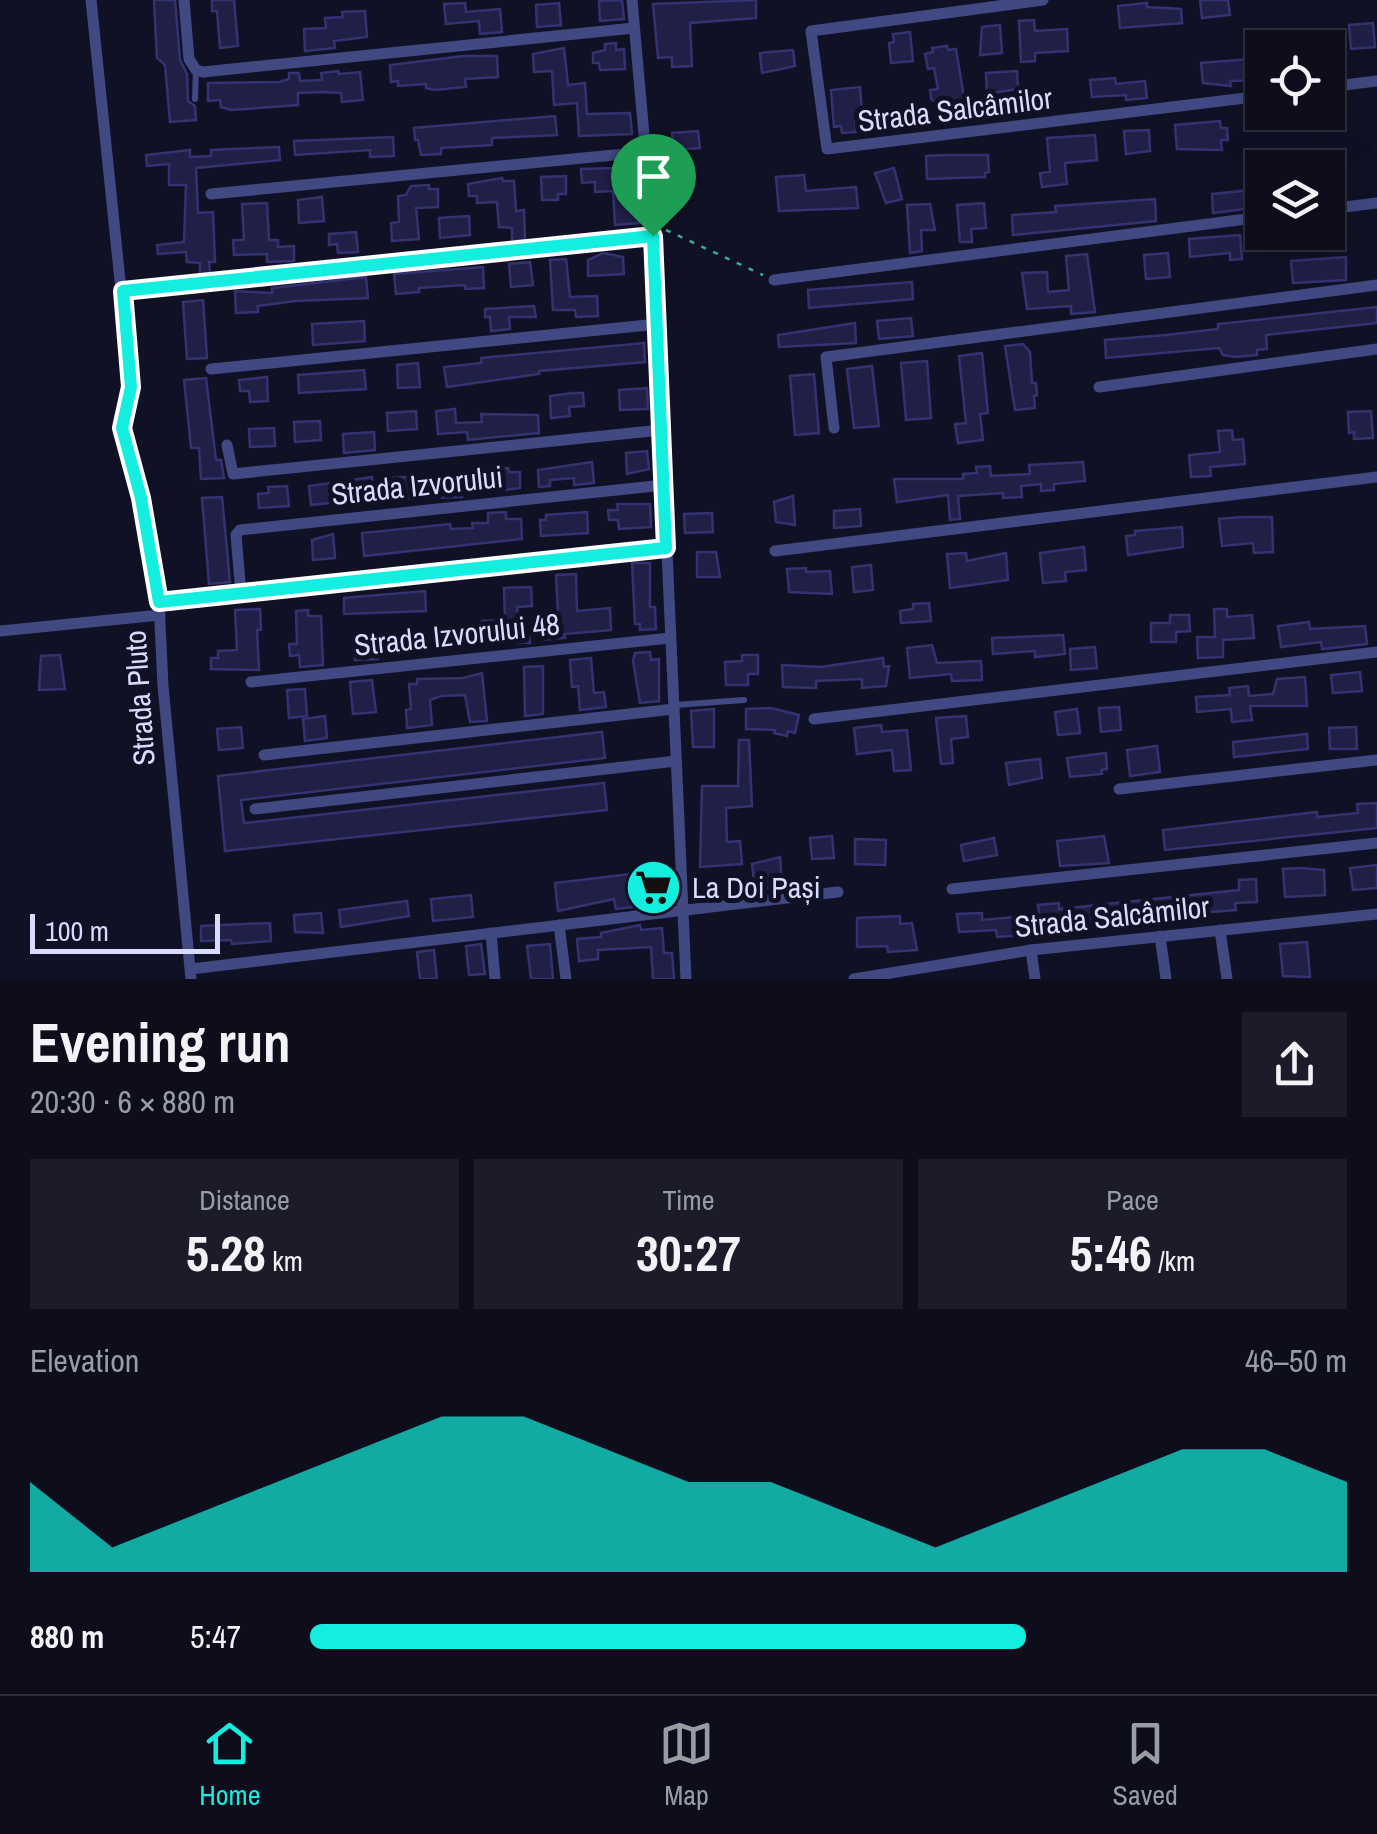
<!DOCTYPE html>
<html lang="en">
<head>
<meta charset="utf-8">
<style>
	:root { --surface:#0d0d1c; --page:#1b1b29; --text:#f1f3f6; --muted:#9a9ca3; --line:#2d2d3b; --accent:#13eede }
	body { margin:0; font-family:"Archivo Narrow",sans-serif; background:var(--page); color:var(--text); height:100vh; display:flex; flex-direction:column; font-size:38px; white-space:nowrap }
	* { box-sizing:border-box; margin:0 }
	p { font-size:32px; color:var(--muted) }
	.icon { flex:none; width:55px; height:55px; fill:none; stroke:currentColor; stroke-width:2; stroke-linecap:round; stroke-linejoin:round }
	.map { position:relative; height:979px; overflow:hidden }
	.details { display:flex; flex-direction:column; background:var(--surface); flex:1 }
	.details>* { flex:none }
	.fabs { position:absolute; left:1245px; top:30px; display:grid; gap:20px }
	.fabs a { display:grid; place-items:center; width:100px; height:100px; border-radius:0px; background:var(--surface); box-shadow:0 10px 40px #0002,0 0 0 2px var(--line); font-size:50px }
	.scale { position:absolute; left:30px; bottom:25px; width:190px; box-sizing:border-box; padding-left:10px; border:5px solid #d9dbfc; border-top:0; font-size:28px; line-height:35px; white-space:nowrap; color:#d9dbfc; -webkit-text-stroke:8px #111126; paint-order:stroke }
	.pin { position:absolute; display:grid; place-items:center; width:85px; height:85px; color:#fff; margin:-102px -42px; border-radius:50% 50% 50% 0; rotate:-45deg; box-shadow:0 0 10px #0007 }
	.pin .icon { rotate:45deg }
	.round { display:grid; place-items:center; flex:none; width:105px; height:105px; border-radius:0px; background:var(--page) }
	.overview { display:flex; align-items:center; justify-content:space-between; height:170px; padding:0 30px }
	h1 { font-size:55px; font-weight:700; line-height:75px }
	.metrics { display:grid; grid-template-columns:repeat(3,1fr); gap:15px; height:170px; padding:10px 30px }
	.metrics div { display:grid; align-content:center; border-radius:0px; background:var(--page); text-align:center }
	.metrics b { font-size:50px; font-weight:700 }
	.metrics small { font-size:28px; font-weight:400 }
	.metrics p { font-size:28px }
	.chart { height:280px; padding:20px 30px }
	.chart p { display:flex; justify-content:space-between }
	.chart svg { width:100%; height:180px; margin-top:10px; fill:var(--accent); opacity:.7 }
	ul { padding:0 30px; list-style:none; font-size:32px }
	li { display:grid; grid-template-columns:160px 120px 1fr; align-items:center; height:75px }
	li i { height:25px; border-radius:12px; background:var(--accent) }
	.menu { display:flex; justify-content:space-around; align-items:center; height:140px; border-top:2px solid var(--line); background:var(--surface); font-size:28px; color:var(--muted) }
	.menu a { display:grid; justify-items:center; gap:5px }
	.menu .current { color:var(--accent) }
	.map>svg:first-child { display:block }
	.building { fill:#201f46; stroke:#343270; stroke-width:2.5 }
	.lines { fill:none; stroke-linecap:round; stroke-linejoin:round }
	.path { stroke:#39b194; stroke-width:2.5; stroke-dasharray:5 8; stroke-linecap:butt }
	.lane { stroke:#404982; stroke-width:6 }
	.street { stroke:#404982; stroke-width:11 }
	.route-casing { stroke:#fff; stroke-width:20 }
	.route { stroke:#13eede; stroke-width:12 }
	.labels { text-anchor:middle; stroke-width:10; stroke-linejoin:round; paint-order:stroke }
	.street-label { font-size:30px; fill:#d9dbfc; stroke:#111126 }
	.poi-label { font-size:30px; fill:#d9dbfc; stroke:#111126; text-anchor:start }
</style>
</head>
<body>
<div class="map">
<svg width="1377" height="979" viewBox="0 0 1377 979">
	<rect width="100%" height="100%" fill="#111126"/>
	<g class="building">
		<polygon points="154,0 175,0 180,60 187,74 188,101 195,106 196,120 170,122 165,65 157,58"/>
		<polygon points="212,0 234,0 238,46 220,48 217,11 212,11"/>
		<polygon points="622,0 624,19 600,21 599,1"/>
		<polygon points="756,0 756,18 690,23 692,66 672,67 672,57 658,58 653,4"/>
		<polygon points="1200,0 1228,0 1230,15 1202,18"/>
		<polygon points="465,3 466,12 500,9 502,32 480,34 479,21 446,24 444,4"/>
		<polygon points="559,3 561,25 537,27 536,5"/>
		<polygon points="1147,3 1147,7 1181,9 1182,23 1120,28 1118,6"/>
		<polygon points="365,11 367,37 334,41 335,48 305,51 304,29 326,28 325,18 343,17 342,12"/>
		<polygon points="1034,20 1035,31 1067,29 1068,51 1035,53 1035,61 1021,62 1019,21"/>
		<polygon points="1373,23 1375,47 1351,49 1349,25"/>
		<polygon points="1000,25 1002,53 980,55 982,27"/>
		<polygon points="910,32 913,61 891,63 889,43 894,42 893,34"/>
		<polygon points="616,43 616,50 624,49 625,69 600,70 599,63 593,63 593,53 605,50 605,44"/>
		<polygon points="947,46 948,50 956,49 965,104 940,107 931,99 930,90 938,89 934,68 928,69 925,54 933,52 932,48"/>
		<polygon points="564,48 568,85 585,83 587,114 630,113 632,134 579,136 577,103 554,105 552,71 534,72 533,54"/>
		<polygon points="793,50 795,66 762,73 760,53"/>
		<polygon points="463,56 497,56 498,77 465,79 466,87 434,90 426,88 426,84 398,86 398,81 391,82 390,65"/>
		<polygon points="1262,58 1262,80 1230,81 1231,86 1203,83 1201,63"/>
		<polygon points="338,71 339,74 360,72 363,100 342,102 341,93 322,92 298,93 298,105 231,110 221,107 220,100 208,101 208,83 279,82 289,79 289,73 299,73 300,81 322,80 321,73"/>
		<polygon points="1017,71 1018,89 987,94 986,73"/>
		<polygon points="1115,78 1116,84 1145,81 1147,98 1126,100 1126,95 1092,97 1090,80"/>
		<polygon points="860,87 863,124 855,125 856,132 842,133 841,126 834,127 831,90"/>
		<polygon points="555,116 557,135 492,138 492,145 441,148 441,154 421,155 418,140 415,140 414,128"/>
		<polygon points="1220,121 1221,128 1227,128 1228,140 1221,140 1222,150 1177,149 1175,125"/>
		<polygon points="1149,130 1150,151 1126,154 1124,131"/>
		<polygon points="698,131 700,148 674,150 672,133"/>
		<polygon points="1095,135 1097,160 1065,163 1067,184 1042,187 1040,173 1050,172 1047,138"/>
		<polygon points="393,137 394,156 370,157 370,150 295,155 294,141"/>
		<polygon points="279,147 280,160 196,168 198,213 213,212 215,262 209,262 210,273 200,274 200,263 187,262 186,252 158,254 157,245 184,242 186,185 169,185 169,164 147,166 146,155 190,150 190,157 211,156 211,150"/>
		<polygon points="946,155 988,155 989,172 985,173 985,177 927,179 926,156"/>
		<polygon points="616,168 616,171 624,171 625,200 630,200 631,208 638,207 639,223 615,225 613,191 595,192 595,182 582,183 581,169"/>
		<polygon points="894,168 902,199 886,203 875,173"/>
		<polygon points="804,175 806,191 856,187 858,208 779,211 776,177"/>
		<polygon points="566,176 566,194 558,194 558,200 542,200 541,177"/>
		<polygon points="502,178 503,181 514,181 516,211 524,210 525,240 512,241 512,228 499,227 497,202 477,203 477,196 469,196 468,184"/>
		<polygon points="429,185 429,189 438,189 438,207 416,208 419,239 392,241 391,223 399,222 398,196 406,195 411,186"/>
		<polygon points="1262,189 1262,199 1252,199 1253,208 1213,213 1212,194"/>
		<polygon points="322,197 324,221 299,223 298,200"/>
		<polygon points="1155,199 1156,221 1013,235 1012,215 1056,212 1055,206"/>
		<polygon points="267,203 269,240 278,240 278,247 294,246 294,261 267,262 267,254 234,255 233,240 244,240 242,204"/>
		<polygon points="984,203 986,228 971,229 972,242 960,242 957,205"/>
		<polygon points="930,204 935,230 921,230 922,251 910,253 907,205"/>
		<polygon points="469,216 470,235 440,238 439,218"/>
		<polygon points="356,232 358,252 338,253 337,244 329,245 329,234"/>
		<polygon points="1240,235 1242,259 1230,260 1230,253 1190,257 1189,239"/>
		<polygon points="603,253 623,257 624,274 588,276 588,260"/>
		<polygon points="1168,253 1170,277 1146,279 1144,255"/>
		<polygon points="1087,254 1095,312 1071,314 1071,306 1027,309 1022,273 1047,272 1048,292 1069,290 1066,256"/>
		<polygon points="1346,257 1346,280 1293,283 1291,261"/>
		<polygon points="566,259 570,297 597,296 598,316 576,317 575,310 553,310 550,260"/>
		<polygon points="530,262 533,285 511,287 509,264"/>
		<polygon points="483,267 484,288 465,289 465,285 419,288 419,292 396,294 394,274"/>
		<polygon points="366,277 368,298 295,301 258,306 258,312 236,313 235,291 272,293 272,288"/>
		<polygon points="912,282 913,299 809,308 808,290"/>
		<polygon points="203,300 207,358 187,359 183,302"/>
		<polygon points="534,306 536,317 509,317 510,329 491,331 490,317 485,317 485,309"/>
		<polygon points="1377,307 1377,323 1266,335 1267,349 1257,350 1257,355 1235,357 1223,355 1219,348 1106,358 1105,340 1166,335 1218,329 1218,324"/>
		<polygon points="911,318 913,336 879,339 877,321"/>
		<polygon points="364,321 365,341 313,345 312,324"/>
		<polygon points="855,323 856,343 779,347 778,335"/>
		<polygon points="644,343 645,362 539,371 539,374 447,387 444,367 481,363 481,358"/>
		<polygon points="1023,344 1030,352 1032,383 1036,383 1037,395 1034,396 1035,408 1015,410 1005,346"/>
		<polygon points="982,353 988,413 980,414 983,440 958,443 955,424 966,423 959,356"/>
		<polygon points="927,361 931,418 906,420 901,363"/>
		<polygon points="418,363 420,387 398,388 397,365"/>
		<polygon points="872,366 879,426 854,428 847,369"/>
		<polygon points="364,370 366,389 299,393 298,375"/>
		<polygon points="814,374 819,433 795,435 790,376"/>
		<polygon points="267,377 268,401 250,402 249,391 240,391 239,380"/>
		<polygon points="206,378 216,460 221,460 224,478 201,479 199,448 191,448 184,380"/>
		<polygon points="647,388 648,409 620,410 619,390"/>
		<polygon points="572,393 583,393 584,406 569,407 570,416 551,418 550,396"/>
		<polygon points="455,409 456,423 482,422 481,414 538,415 539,433 468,440 467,432 438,434 436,411"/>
		<polygon points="416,411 417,429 388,431 387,413"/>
		<polygon points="1371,411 1373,438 1354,439 1354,432 1349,433 1348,412"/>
		<polygon points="320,421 321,440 295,442 294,422"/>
		<polygon points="274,428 275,446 250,447 249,429"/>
		<polygon points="1232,430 1233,440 1243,439 1245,464 1210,467 1211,476 1191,477 1189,455 1220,452 1218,431"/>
		<polygon points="374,432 375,450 344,453 343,434"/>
		<polygon points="647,451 649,469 627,474 626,453"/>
		<polygon points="592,462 594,483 574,485 574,478 550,480 550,486 539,487 538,470"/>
		<polygon points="1083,462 1085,481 1054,484 1054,490 1041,491 1041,484 1021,486 1022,497 1003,498 1003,493 958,496 960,519 950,520 948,495 897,502 894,479 963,479 963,474 977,473 976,467 990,466 991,476 1030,474 1029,465"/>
		<polygon points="508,468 509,472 520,472 520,488 490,492 489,469"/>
		<polygon points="420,476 460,476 462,497 394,499 393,478"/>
		<polygon points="372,477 374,498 311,505 309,486"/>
		<polygon points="287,486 289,506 259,508 258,494 269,493 268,487"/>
		<polygon points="793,496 795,525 776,522 774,502"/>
		<polygon points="222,497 230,582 209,584 202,498"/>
		<polygon points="617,504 650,504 651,527 619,529 618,520 609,520 608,510 618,510"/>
		<polygon points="860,509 861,526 834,528 834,511"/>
		<polygon points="506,512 506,519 521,519 522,539 364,556 362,533 450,524 451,529 473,528 472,523 488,523 488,513"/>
		<polygon points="587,512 588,533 541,536 540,520 546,520 546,515"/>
		<polygon points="712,513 713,532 685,533 684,514"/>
		<polygon points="1242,517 1272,517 1273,552 1254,553 1253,543 1222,546 1219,519"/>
		<polygon points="1182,527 1183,547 1128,555 1126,536 1135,535 1135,531"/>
		<polygon points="333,534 335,558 313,560 312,540"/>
		<polygon points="1084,547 1086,570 1065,572 1066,581 1043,583 1040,553"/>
		<polygon points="697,552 716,552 720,577 697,577"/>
		<polygon points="966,553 967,561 1006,553 1008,580 950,588 947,554"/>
		<polygon points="632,563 650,563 650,607 655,607 656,629 640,630 640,624 635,624"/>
		<polygon points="871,565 873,590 854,592 852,567"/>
		<polygon points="806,568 806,572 830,571 832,594 789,592 787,569"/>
		<polygon points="576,574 577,611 610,608 611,630 564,634 565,638 542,640 540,615 558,613 556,575"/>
		<polygon points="531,587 532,606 517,607 519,635 529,635 530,643 483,641 482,621 505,620 504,588"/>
		<polygon points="425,591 426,611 344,614 344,598"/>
		<polygon points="929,603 931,621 901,623 900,611 913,609 913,604"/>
		<polygon points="260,609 261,630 257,630 259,670 211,669 211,658 218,658 218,651 237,650 235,610"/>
		<polygon points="1214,609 1227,609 1227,617 1252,615 1254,638 1223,640 1223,657 1198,658 1197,637 1215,637"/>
		<polygon points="308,610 308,616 321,616 323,665 300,667 299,655 290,656 289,644 297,644 296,611"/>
		<polygon points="1170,615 1189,615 1190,631 1176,632 1176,642 1151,642 1151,623 1170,623"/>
		<polygon points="1309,622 1310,629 1365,626 1367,644 1322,649 1321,642 1281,647 1278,626"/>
		<polygon points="376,635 378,659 355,660 353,637"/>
		<polygon points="1063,635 1065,654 1035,657 1035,651 993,654 992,638"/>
		<polygon points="932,645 937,663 981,661 982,680 952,681 951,674 910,678 907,648"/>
		<polygon points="1095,647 1097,668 1071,670 1070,649"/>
		<polygon points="650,652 651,660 659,659 659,701 640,703 633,661 635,653"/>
		<polygon points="60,655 65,689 39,690 41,656"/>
		<polygon points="742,655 758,655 758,674 748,674 748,685 726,685 725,662 742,661"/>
		<polygon points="591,658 594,693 604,692 606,707 580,710 578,686 572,687 570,660"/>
		<polygon points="883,658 884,667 889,666 886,686 862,688 862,679 816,681 816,688 783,687 782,665 821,667"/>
		<polygon points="543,666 543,714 525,716 524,667"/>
		<polygon points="1360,672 1362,691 1333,693 1331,675"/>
		<polygon points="482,673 487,721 470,722 465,695 441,696 430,700 432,725 407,728 406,710 411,709 409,684 417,684 417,679 463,678"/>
		<polygon points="1305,677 1307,706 1250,706 1252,720 1232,722 1231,709 1197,712 1196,697 1230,695 1229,688 1248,686 1249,696 1273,694 1277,679"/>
		<polygon points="372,680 376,712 353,714 350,682"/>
		<polygon points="305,689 307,716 289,718 287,690"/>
		<polygon points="1119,707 1121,730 1101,732 1099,708"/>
		<polygon points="714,709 714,747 693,747 691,711"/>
		<polygon points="746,709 771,708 799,715 795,733 788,731 787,736 774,733 775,730 746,729"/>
		<polygon points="1077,709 1080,733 1058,735 1055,712"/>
		<polygon points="325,716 327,738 305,741 303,719"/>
		<polygon points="966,716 968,737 951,739 953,763 941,764 936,718"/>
		<polygon points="881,725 882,732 907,730 911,770 894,771 892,750 857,754 854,728"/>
		<polygon points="241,727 243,748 219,750 217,729"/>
		<polygon points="1356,727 1357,749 1330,749 1329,728"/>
		<polygon points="602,732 605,758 241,800 244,823 604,783 607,810 225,851 218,776"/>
		<polygon points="1307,734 1308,749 1234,757 1233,742"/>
		<polygon points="739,740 749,740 752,806 726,808 727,842 740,841 742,864 700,867 702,786 738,786"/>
		<polygon points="1157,746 1160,772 1130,776 1127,750"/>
		<polygon points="1106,753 1107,769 1101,770 1102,774 1070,777 1067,758"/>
		<polygon points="1040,759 1042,778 1009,785 1006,763"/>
		<polygon points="1377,803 1377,828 1165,850 1163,830 1317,812 1317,817 1358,813 1357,804"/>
		<polygon points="832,836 834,858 812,859 810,838"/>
		<polygon points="1104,836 1109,863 1060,866 1057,841"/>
		<polygon points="994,838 997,855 964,861 961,845"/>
		<polygon points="855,839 886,840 885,865 855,864"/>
		<polygon points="780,857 782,886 766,888 765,880 754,881 752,864"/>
		<polygon points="1377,865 1377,888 1353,890 1350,868"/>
		<polygon points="1300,868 1324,870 1325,895 1285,897 1283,869"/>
		<polygon points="664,870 669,903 616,909 614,899 558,911 555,883"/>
		<polygon points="1256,879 1257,902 1235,903 1236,910 1133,918 1027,935 997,937 996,930 959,932 957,914 982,913 982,920 1039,915 1038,905 1059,903 1059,909 1239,890 1239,880"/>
		<polygon points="471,895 473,917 433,921 431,899"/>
		<polygon points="407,901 409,916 341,927 339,910"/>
		<polygon points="321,913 323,933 295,932 294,915"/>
		<polygon points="900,916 900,924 912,923 917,950 888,952 887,946 857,947 857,918"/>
		<polygon points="270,923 271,941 232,944 231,940 201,941 201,926"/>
		<polygon points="640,925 641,930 662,928 664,953 672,953 674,979 653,979 651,947 598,950 598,959 579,961 577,939 601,937 601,933"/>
		<polygon points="1307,942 1310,977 1283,976 1280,944"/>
		<polygon points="481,944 485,974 469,975 466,946"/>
		<polygon points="550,944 553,979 531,979 527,946"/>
		<polygon points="434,950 437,979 420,979 417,952"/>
	</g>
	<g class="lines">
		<polyline class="path" points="666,230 763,275"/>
		<g class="lane">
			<polyline points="195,99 196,70"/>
			<polyline points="675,705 744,700"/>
		</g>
		<g class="street">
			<polyline points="91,0 131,387 121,423 141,497 159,602 163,686 191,979"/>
			<polyline points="184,0 189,59 196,70 203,72 634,28"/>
			<polyline points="632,0 653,236 686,979"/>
			<polyline points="1043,0 811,31 827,149 1262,96"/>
			<polyline points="1328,87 1377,81"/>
			<polyline points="211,194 645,152"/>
			<polyline points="1328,209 1377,203"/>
			<polyline points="774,280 1262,217"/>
			<polyline points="123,291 653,236"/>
			<polyline points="211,369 658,324"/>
			<polyline points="1099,387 1377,349"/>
			<polyline points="834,428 826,357 1377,285"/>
			<polyline points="227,445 233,474 661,430"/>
			<polyline points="775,551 1377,477"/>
			<polyline points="241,594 236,535 240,530 664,485"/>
			<polyline points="159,602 666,548"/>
			<polyline points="0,631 160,615"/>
			<polyline points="251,682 670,638"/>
			<polyline points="814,719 1377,652"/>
			<polyline points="264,755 674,709"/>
			<polyline points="1119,789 1377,760"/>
			<polyline points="255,809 676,761"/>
			<polyline points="952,889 1377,843"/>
			<polyline points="559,925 566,979"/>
			<polyline points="1220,930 1227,979"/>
			<polyline points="491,933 495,979"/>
			<polyline points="1160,936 1166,979"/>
			<polyline points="1031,950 1035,979"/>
			<polyline points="191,969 838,892"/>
			<polyline points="854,979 1031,950 1377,914"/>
		</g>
	</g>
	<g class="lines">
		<defs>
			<polygon id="route" points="653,236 666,548 159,602 141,498 122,428 131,387 123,291"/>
		</defs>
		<use href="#route" class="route-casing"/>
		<use href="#route" class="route"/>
	</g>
	<defs>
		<symbol id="supermarket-disc" viewBox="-11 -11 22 22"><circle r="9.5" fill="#13eede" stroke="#111126"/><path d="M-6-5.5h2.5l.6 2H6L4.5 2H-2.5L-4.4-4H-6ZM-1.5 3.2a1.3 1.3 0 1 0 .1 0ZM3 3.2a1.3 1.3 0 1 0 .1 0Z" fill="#111"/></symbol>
	</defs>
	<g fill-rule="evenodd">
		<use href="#supermarket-disc" x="622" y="856" width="63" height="63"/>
	</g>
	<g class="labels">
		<g class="street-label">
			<text transform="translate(955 110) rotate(-7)" y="10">Strada Salcâmilor</text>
			<text transform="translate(417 486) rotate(-6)" y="10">Strada Izvorului</text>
			<text transform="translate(457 635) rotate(-6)" y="10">Strada Izvorului 48</text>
			<text transform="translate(140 698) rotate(-94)" y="10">Strada Pluto</text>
			<text transform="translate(1112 917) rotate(-6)" y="10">Strada Salcâmilor</text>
		</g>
		<g class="poi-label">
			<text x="692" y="898">La Doi Pași</text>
		</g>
	</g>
</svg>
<div class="fabs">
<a><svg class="icon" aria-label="locate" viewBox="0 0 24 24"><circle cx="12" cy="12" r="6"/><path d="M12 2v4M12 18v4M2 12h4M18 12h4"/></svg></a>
<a><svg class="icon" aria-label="layers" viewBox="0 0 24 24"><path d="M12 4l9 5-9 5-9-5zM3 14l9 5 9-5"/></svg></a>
</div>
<div class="scale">100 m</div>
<div class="pin" style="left:653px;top:236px;background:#1e9e55"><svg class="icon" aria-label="arrive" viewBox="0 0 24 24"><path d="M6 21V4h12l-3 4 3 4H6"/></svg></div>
</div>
<section class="details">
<div class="overview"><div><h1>Evening run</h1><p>20:30 · 6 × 880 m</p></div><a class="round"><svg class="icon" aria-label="share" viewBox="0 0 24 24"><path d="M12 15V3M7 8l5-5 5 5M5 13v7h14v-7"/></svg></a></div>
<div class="metrics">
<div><p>Distance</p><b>5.28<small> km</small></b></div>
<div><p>Time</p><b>30:27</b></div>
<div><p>Pace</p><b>5:46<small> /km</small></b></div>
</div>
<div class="chart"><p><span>Elevation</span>46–50 m</p>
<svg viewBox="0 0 160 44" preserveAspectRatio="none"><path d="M0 44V22L10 38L20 30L30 22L40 14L50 6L60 6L70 14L80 22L90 22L100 30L110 38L120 30L130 22L140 14L150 14L160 22V44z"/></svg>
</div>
<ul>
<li><b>880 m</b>5:47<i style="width:69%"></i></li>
</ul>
</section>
<nav class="menu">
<a class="current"><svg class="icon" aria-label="home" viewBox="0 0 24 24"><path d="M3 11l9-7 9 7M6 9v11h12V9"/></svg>Home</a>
<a><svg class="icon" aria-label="map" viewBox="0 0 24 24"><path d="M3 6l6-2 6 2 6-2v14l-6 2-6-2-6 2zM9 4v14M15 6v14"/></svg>Map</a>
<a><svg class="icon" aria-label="saved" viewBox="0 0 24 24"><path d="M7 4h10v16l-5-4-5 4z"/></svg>Saved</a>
</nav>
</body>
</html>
